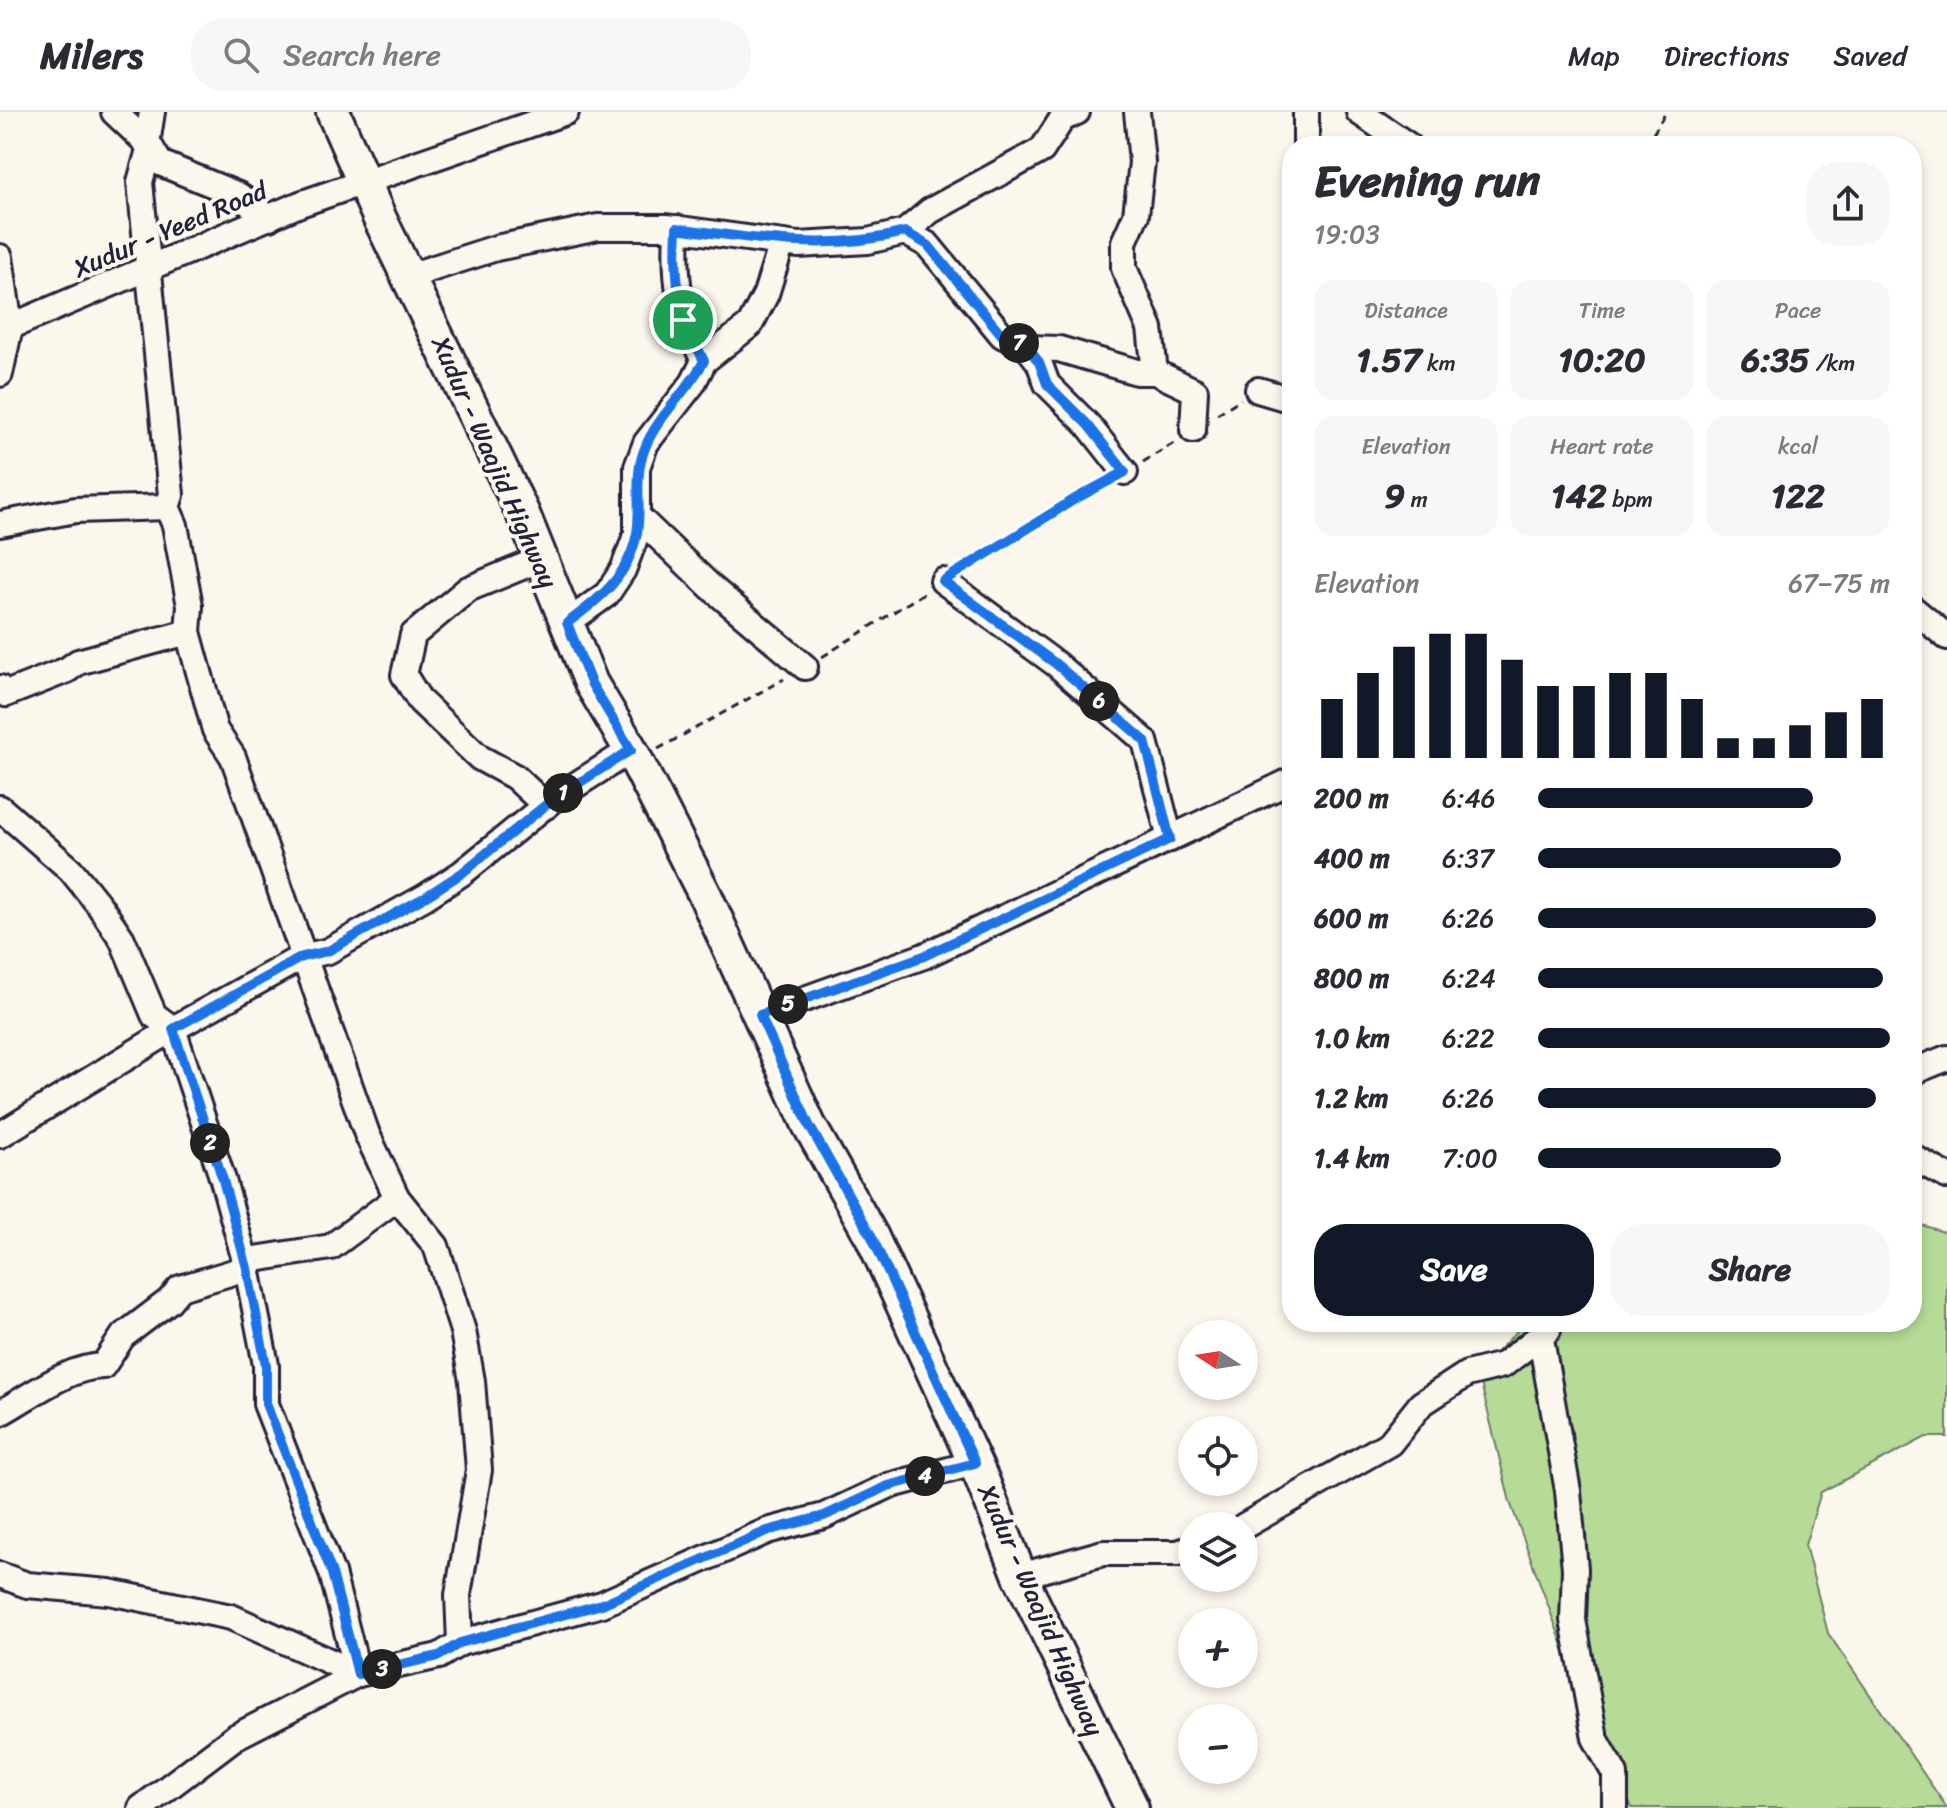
<!DOCTYPE html>
<html lang="en">
<head>
<meta charset="utf-8">
<style>
	:root { --surface:#fff; --page:#f7f7f7; --text:#2b2b33; --muted:#7c7c81; --line:#e1e1e2; --accent:#111827 }
	body { margin:0; font-family:Sriracha,sans-serif; background:var(--page); color:var(--text); height:100vh; display:flex; flex-direction:column; font-size:30px; white-space:nowrap }
	* { box-sizing:border-box; margin:0 }
	p { font-size:26px; color:var(--muted) }
	.icon { flex:none; width:44px; height:44px; fill:none; stroke:currentColor; stroke-width:2; stroke-linecap:round; stroke-linejoin:round }
	.map { position:relative; flex:1; overflow:hidden }
	.panel { position:absolute; left:1282px; top:24px; width:640px; height:1196px; display:flex; flex-direction:column; background:var(--surface); border-radius:32px; box-shadow:0 4px 12px #0003 }
	.panel>* { flex:none }
	.needle { width:52px; rotate:282deg }
	.fabs { position:absolute; left:1178px; top:1208px; display:grid; gap:16px }
	.fabs a { display:grid; place-items:center; width:80px; height:80px; border-radius:50%; background:var(--surface); box-shadow:0 4px 12px #0003; font-size:40px }
	.pin { position:absolute; display:grid; place-items:center; width:68px; height:68px; color:#fff; margin:-34px; border:4px solid #fff; border-radius:50%; box-shadow:0 2px 8px #0007 }
	.km { position:absolute; width:40px; height:40px; margin:-20px; border-radius:50%; background:#222; color:#fff; font-size:22px; line-height:40px; text-align:center }
	.round { display:grid; place-items:center; flex:none; width:84px; height:84px; border-radius:32px; background:var(--page) }
	.head { display:flex; align-items:center; justify-content:space-between; height:136px; padding:0 32px }
	h1 { font-size:44px; font-weight:700; line-height:60px }
	.stats { display:grid; grid-template-columns:repeat(3,1fr); gap:12px; height:136px; padding:8px 32px }
	.stats div { display:grid; align-content:center; border-radius:20px; background:var(--page); text-align:center }
	.stats b { font-size:34px; font-weight:700 }
	.stats small { font-size:22px; font-weight:400 }
	.stats p { font-size:22px }
	.chart { height:224px; padding:16px 32px }
	.chart p { display:flex; justify-content:space-between }
	.chart svg { width:100%; height:144px; margin-top:8px; stroke:var(--accent); stroke-width:6 }
	.action { display:flex; gap:16px; margin-top:auto; padding:16px 32px }
	.action a { flex:1; height:92px; border-radius:32px; background:var(--accent); color:#fff; font-size:32px; font-weight:700; line-height:92px; text-align:center }
	.action a+a { background:var(--page); color:var(--text) }
	ul { padding:0 32px; list-style:none; font-size:26px }
	li { display:grid; grid-template-columns:128px 96px 1fr; align-items:center; height:60px }
	li i { height:20px; border-radius:10px; background:var(--accent) }
	header { display:flex; align-items:center; gap:48px; box-sizing:border-box; height:112px; padding:0 40px; background:var(--surface); border-bottom:2px solid var(--line) }
	header strong { font-size:38px }
	nav { display:flex; gap:44px; margin-inline-start:auto; font-size:28px }
	.search { width:560px; height:72px; background:var(--page); display:flex; align-items:center; gap:20px; box-sizing:border-box; padding:0 28px; border-radius:32px; color:var(--muted); font-size:30px }
	.map>svg:first-child { display:block }
	.green { fill:#b6db96; stroke:#6c7e68; stroke-width:2 }
	.lines { fill:none; stroke-linecap:round; stroke-linejoin:round }
	.minor-casing { stroke:#22223b; stroke-width:30 }
	.major-casing { stroke:#22223b; stroke-width:38 }
	.path { stroke:#22223b; stroke-width:3; stroke-dasharray:8 6; stroke-linecap:butt }
	.minor { stroke:#fbf7ec; stroke-width:24 }
	.major { stroke:#fbf7ec; stroke-width:32 }
	.route-casing { stroke:#fff; stroke-width:16 }
	.route { stroke:#1a73e8; stroke-width:10 }
	.labels { text-anchor:middle; stroke-width:8; stroke-linejoin:round; paint-order:stroke }
	.street-label { font-size:26px; fill:#22223b; stroke:#fbf7ec }
</style>
</head>
<body>
<header>
<strong>Milers</strong>
<div class="search"><svg class="icon" aria-label="search" viewBox="0 0 24 24"><circle cx="10" cy="10" r="6"/><path d="M15 15l6 6"/></svg>Search here</div>
<nav><a>Map</a><a>Directions</a><a>Saved</a></nav>
</header>
<div class="map">
<svg width="1947" height="1696" viewBox="0 0 1947 1696">
	<rect width="100%" height="100%" fill="#fbf7ec"/>
	<filter id="ink" filterUnits="userSpaceOnUse"><feTurbulence type="fractalNoise" baseFrequency=".0125" numOctaves="2"/><feDisplacementMap in="SourceGraphic" scale="16" xChannelSelector="R" yChannelSelector="G"/><feConvolveMatrix kernelMatrix="1 2 1 2 8 2 1 2 1" color-interpolation-filters="sRGB"/></filter>
	<g filter="url(#ink)">
		<polygon class="green" points="1912,1110 1947,1121 1947,1325 1926,1325 1821,1380 1805,1433 1828,1521 1947,1696 1632,1696 1563,1534 1510,1390 1478,1259 1526,1210 1912,1210"/>
		<g class="lines">
			<defs>
				<g id="minor">
					<polyline points="114,0 150,34 160,51 238,83 269,106"/>
					<polyline points="1137,0 1142,50 1136,103 1124,130 1124,156 1150,216 1155,260"/>
					<polyline points="1359,0 1409,34"/>
					<polyline points="147,32 152,0"/>
					<polyline points="150,34 140,70 171,383 167,395 175,413 190,494 188,520 215,618 233,645 367,1022 397,1086 436,1134 463,1219 472,1269 479,1358 458,1483 460,1531"/>
					<polyline points="1306,34 1306,0"/>
					<path d="M677,116C674,173 679,198 704,249"/>
					<polyline points="905,120 928,133 1002,223 1028,236 1059,237 1137,260 1155,260 1195,279 1193,318"/>
					<polyline points="0,145 10,215 0,262"/>
					<polyline points="409,164 496,136 598,115 666,115 798,133 868,129 905,120 930,99 1042,38 1062,7 1077,0"/>
					<polyline points="0,219 300,92 566,0"/>
					<polyline points="1028,236 1039,250 1047,272 1088,313 1125,360"/>
					<polyline points="1258,278 1292,288"/>
					<polyline points="637,404 713,477 805,555"/>
					<polyline points="0,412 76,398 167,395"/>
					<polyline points="541,447 468,477 413,523 404,563 420,589 480,646 515,665 546,694"/>
					<polyline points="943,469 1056,552 1145,629 1170,727"/>
					<polyline points="1912,496 1947,525"/>
					<polyline points="567,511 607,482 623,458 637,421 637,355 646,331 693,271 704,249 750,213 766,182 782,131"/>
					<polyline points="0,576 6,582 67,558 78,550 188,520"/>
					<polyline points="0,696 71,758 99,793 122,827 154,903 173,917 223,1068 247,1156 266,1253 266,1292 332,1461 358,1562"/>
					<polyline points="760,903 924,844 1292,668"/>
					<polyline points="1912,960 1947,946"/>
					<polyline points="0,1023 173,917 302,845 328,839 425,785 462,761 552,688 631,638"/>
					<polyline points="1912,1045 1947,1064"/>
					<polyline points="1544,1210 1541,1227 1568,1379 1575,1457 1573,1508 1595,1626 1615,1662 1615,1696"/>
					<path d="M0,1301C31,1284 67,1255 103,1254L123,1224L169,1189L180,1176L247,1156L255,1147L331,1135L397,1086"/>
					<polyline points="1244,1414 1390,1331 1421,1292 1467,1262 1503,1253 1548,1218"/>
					<polyline points="0,1463 27,1473 109,1480 231,1505 358,1562"/>
					<polyline points="1020,1464 1103,1441 1178,1441 1192,1436"/>
					<polyline points="141,1696 235,1625 358,1562 439,1544 460,1531 602,1492 767,1419 824,1404 888,1374 975,1351"/>
				</g>
				<polyline id="major" points="333,0 380,107 523,402 591,571 631,638 706,785 809,1013 872,1125 982,1367 1020,1464 1132,1696"/>
			</defs>
			<use href="#minor" class="minor-casing"/>
			<use href="#major" class="major-casing"/>
			<g class="path">
				<polyline points="1646,34 1666,0"/>
				<polyline points="1217,302 1241,287"/>
				<polyline points="1143,350 1174,331"/>
				<polyline points="964,456 1105,371"/>
				<polyline points="822,545 924,481"/>
				<polyline points="658,637 784,567"/>
			</g>
			<use href="#minor" class="minor"/>
			<use href="#major" class="major"/>
		</g>
	</g>
	<g class="lines" filter="url(#ink)">
		<defs>
			<path id="route" d="M677,116C755,127 828,140 905,120L928,133L1002,223L1028,236L1039,250L1047,272L1088,313L1125,360L1075,387L943,469L1056,552L1145,629L1170,727L924,844L760,903L809,1013L872,1125L975,1351L888,1374L824,1404L767,1419L602,1492L460,1531L439,1544L358,1562L332,1461L266,1292V1253L247,1156L223,1068L173,917L302,845L328,839L425,785L462,761L552,688L631,638L591,571L567,511C600,487 629,464 637,421C642,392 633,364 645,336C656,306 688,279 704,249C678,198 674,173 677,116Z"/>
		</defs>
		<use href="#route" class="route-casing"/>
		<use href="#route" class="route"/>
	</g>
	<g class="labels">
		<g class="street-label">
			<text transform="translate(170 117) rotate(-23)" y="9">Xudur - Yeed Road</text>
			<text transform="translate(495 350) rotate(66)" y="9">Xudur - Waajid Highway</text>
			<text transform="translate(1041 1498) rotate(66)" y="9">Xudur - Waajid Highway</text>
		</g>
	</g>
</svg>
<div class="fabs">
<a><svg class="needle" viewBox="-14 -14 28 28"><path d="M0-13l5 13h-10z" fill="#e53935"/><path d="M0 13l5-13h-10z" fill="#7c7c81"/></svg></a>
<a><svg class="icon" aria-label="locate" viewBox="0 0 24 24"><circle cx="12" cy="12" r="6"/><path d="M12 2v4M12 18v4M2 12h4M18 12h4"/></svg></a>
<a><svg class="icon" aria-label="layers" viewBox="0 0 24 24"><path d="M12 4l9 5-9 5-9-5zM3 14l9 5 9-5"/></svg></a>
<a>+</a>
<a>−</a>
</div>
<div class="pin" style="left:683px;top:208px;background:#1e9e55"><svg class="icon" aria-label="arrive" viewBox="0 0 24 24"><path d="M6 21V4h12l-3 4 3 4H6"/></svg></div>
<b class="km" style="left:563px;top:681px">1</b>
<b class="km" style="left:210px;top:1031px">2</b>
<b class="km" style="left:382px;top:1557px">3</b>
<b class="km" style="left:925px;top:1364px">4</b>
<b class="km" style="left:788px;top:892px">5</b>
<b class="km" style="left:1099px;top:589px">6</b>
<b class="km" style="left:1019px;top:231px">7</b>
<section class="panel">
<div class="head"><div><h1>Evening run</h1><p>19:03</p></div><a class="round"><svg class="icon" aria-label="share" viewBox="0 0 24 24"><path d="M12 15V3M7 8l5-5 5 5M5 13v7h14v-7"/></svg></a></div>
<div class="stats">
<div><p>Distance</p><b>1.57<small> km</small></b></div>
<div><p>Time</p><b>10:20</b></div>
<div><p>Pace</p><b>6:35<small> /km</small></b></div>
</div>
<div class="stats">
<div><p>Elevation</p><b>9<small> m</small></b></div>
<div><p>Heart rate</p><b>142<small> bpm</small></b></div>
<div><p>kcal</p><b>122</b></div>
</div>
<div class="chart"><p><span>Elevation</span>67–75 m</p>
<svg viewBox="0 0 160 44" preserveAspectRatio="none"><path d="M5 44V26M15 44V18M25 44V10M35 44V6M45 44V6M55 44V14M65 44V22M75 44V22M85 44V18M95 44V18M105 44V26M115 44V38M125 44V38M135 44V34M145 44V30M155 44V26"/></svg>
</div>
<ul>
<li><b>200 m</b>6:46<i style="width:78%"></i></li>
<li><b>400 m</b>6:37<i style="width:86%"></i></li>
<li><b>600 m</b>6:26<i style="width:96%"></i></li>
<li><b>800 m</b>6:24<i style="width:98%"></i></li>
<li><b>1.0 km</b>6:22<i style="width:100%"></i></li>
<li><b>1.2 km</b>6:26<i style="width:96%"></i></li>
<li><b>1.4 km</b>7:00<i style="width:69%"></i></li>
</ul>
<div class="action"><a>Save</a><a>Share</a></div>
</section>
</div>
</body>
</html>
